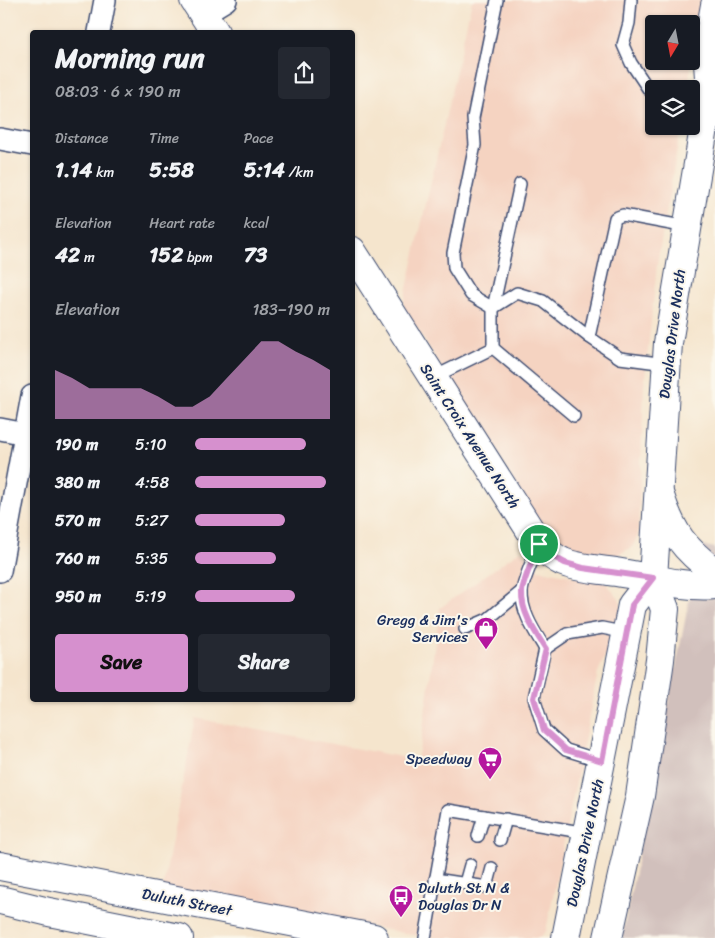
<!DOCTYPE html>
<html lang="en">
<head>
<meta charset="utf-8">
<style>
	:root { --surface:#171b24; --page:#242831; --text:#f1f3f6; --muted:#9ea1a6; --accent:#d690ce }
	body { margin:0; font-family:Sriracha,sans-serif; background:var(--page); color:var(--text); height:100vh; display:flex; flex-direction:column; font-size:19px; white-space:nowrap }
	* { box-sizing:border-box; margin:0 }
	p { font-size:16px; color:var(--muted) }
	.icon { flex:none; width:28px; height:28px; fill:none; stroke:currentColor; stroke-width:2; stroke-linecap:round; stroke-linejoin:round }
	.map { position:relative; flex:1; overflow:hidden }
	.drawer { position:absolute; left:30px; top:30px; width:325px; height:672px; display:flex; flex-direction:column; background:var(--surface); border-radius:5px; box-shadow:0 1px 4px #0004 }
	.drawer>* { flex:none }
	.needle { width:32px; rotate:190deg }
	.buttons { position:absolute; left:645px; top:15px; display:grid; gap:10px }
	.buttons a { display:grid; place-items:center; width:55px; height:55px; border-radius:5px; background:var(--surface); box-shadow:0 1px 4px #0004; font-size:25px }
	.pin { position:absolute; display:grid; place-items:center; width:42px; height:42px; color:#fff; margin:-21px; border:2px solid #fff; border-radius:50%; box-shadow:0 1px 5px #0007 }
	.round { display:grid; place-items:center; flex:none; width:52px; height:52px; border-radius:5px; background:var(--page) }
	.overview { display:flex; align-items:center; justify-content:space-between; height:85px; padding:0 25px }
	h1 { font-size:28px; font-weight:700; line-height:38px }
	.stats { display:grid; grid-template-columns:repeat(3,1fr); gap:8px; height:85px; padding:5px 25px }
	.stats div { display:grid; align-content:center }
	.stats b { font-size:21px; font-weight:700 }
	.stats small { font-size:14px; font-weight:400 }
	.stats p { font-size:14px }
	.chart { height:140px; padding:10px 25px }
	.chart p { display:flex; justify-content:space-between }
	.chart svg { width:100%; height:90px; margin-top:5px; fill:var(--accent); opacity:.7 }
	.primary-button { display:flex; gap:10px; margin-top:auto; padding:10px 25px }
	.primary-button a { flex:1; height:58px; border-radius:5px; background:var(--accent); color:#111; font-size:20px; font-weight:700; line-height:58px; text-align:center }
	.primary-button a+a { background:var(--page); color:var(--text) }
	ul { padding:0 25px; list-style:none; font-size:16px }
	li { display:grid; grid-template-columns:80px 60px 1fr; align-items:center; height:38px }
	li i { height:12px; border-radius:6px; background:var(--accent) }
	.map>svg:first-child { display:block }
	.built { fill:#f5d3c1; fill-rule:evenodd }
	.industrial { fill:#d1c0bc }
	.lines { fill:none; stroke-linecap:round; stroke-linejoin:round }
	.service-casing { stroke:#3c4a6f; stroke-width:14 }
	.minor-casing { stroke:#3c4a6f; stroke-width:24 }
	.tertiary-casing { stroke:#3c4a6f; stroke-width:30 }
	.service { stroke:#fff; stroke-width:11 }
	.minor { stroke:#fff; stroke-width:21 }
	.tertiary { stroke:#fff; stroke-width:28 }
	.route-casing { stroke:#fff; stroke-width:10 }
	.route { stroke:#d690ce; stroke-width:6 }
	.labels { text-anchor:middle; stroke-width:4; stroke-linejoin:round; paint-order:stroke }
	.street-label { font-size:15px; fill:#1b2f5e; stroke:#fbf7ec }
	.poi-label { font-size:15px; fill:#1b2f5e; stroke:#fbf7ec; text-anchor:end }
</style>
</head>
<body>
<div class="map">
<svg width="715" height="938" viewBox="0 0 715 938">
	<rect width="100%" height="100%" fill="#fbf7ec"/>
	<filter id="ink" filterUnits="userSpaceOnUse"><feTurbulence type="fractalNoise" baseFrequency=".02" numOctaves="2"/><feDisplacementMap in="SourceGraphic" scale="10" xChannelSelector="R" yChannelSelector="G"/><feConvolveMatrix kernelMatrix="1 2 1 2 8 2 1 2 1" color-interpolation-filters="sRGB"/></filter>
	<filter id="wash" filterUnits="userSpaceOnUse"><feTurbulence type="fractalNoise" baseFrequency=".0096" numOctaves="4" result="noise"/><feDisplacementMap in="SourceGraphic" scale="20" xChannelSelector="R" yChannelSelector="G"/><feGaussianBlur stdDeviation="1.12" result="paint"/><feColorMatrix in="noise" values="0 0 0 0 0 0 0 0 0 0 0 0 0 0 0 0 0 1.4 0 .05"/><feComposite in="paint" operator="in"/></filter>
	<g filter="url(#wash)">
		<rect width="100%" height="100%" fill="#f5e5cd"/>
		<g class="built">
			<path d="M472,0H703L687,89H654V126H681L657,265L644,387L638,535L632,547L610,559L571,553L551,540L403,306ZM654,24H691V61H654Z"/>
			<polygon points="521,550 530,564 539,570 605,582 619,599 624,613 598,672 546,931 539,938 431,938 163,888 195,718 417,760 422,735 440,608"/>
		</g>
		<polygon class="industrial" points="700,545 715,548 715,938 622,938"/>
	</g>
	<g filter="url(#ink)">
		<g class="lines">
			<defs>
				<g id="service">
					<polyline points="497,0 473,118 475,145 453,253 454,268 471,295 493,308 517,293 543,301 589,337 620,358 666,364"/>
					<polyline points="631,0 629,23 623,45 631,63 649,90 654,92"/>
					<polyline points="589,337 615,218 623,215 687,227"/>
					<polyline points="493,348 493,308 520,184"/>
					<polyline points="432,378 493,348 574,416"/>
					<path d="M539,544C535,554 522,583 522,592C521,612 535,632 545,649"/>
					<polyline points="465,629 488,619 522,591"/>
					<polyline points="602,761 566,750 544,730 534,698 545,649 567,634 602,628 627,633"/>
					<polyline points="478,836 484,816"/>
					<polyline points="500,840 506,819"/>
					<polyline points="435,879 487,887 492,868"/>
					<polyline points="465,883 470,865"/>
					<polyline points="425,938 448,810 587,833"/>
				</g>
				<g id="minor">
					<polyline points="203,14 226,0"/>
					<polyline points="99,32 105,0"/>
					<polyline points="0,139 32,145"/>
					<polyline points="0,429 26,434"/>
					<polyline points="0,571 32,396"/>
				</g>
				<g id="tertiary">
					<polyline points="194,0 215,32"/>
					<polyline points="715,5 707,49 710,92 715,82"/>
					<path d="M352,251L539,544C546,551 554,558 563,562C580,569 599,569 616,572C649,577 682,588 715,585"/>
					<path d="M660,496C672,533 684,549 715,572"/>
					<polyline points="0,866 374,938"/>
					<polyline points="0,900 49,912 179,938"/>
					<polyline points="566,938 632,605 653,578"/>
					<polyline points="608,938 640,796 660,660 665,609 653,578 668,343 710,92"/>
				</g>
			</defs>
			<use href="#service" class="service-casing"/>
			<use href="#minor" class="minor-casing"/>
			<use href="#tertiary" class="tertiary-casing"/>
			<use href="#service" class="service"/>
			<use href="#minor" class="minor"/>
			<use href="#tertiary" class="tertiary"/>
		</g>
	</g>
	<g class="lines" filter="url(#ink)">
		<defs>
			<path id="route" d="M539,544L552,556L565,563L583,568L653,578L632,605L602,761L566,750L544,730L534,698L546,649C535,632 521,612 522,592C522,584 535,554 539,544Z"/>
		</defs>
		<use href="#route" class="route-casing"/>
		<use href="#route" class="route"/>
	</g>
	<defs>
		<symbol id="shop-pin" viewBox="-11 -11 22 30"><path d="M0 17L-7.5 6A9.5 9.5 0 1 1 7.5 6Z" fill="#b5179e" stroke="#fbf7ec"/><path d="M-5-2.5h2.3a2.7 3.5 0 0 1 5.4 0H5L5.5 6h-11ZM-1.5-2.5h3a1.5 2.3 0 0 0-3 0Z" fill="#fff"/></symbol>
		<symbol id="supermarket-pin" viewBox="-11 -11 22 30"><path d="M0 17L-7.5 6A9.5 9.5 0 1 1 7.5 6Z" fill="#b5179e" stroke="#fbf7ec"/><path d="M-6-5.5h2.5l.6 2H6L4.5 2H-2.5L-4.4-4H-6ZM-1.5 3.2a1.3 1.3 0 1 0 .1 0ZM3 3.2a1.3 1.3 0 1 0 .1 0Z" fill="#fff"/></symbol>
		<symbol id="bus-pin" viewBox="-11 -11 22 30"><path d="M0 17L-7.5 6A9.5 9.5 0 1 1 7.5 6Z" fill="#b5179e" stroke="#fbf7ec"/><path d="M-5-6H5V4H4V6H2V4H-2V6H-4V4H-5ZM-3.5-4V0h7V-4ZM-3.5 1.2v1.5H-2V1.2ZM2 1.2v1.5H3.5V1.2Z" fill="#fff"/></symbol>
	</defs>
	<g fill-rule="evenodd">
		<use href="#shop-pin" x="472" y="615" width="28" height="38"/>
		<use href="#supermarket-pin" x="476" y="745" width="28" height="38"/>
		<use href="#bus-pin" x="387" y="883" width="28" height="38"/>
	</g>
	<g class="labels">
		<g class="street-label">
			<text transform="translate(672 334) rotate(-83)" y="5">Douglas Drive North</text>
			<text transform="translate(470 436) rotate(57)" y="5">Saint Croix Avenue North</text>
			<text transform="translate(585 843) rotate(-78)" y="5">Douglas Drive North</text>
			<text transform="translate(187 902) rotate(11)" y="5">Duluth Street</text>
		</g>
		<g class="poi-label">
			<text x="468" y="625">Gregg &amp; Jim's<tspan x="468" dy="17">Services</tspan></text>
			<text x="472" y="764">Speedway</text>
			<text x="418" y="893" text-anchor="start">Duluth St N &amp;<tspan x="418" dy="17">Douglas Dr N</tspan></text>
		</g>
	</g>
</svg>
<div class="buttons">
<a><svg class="needle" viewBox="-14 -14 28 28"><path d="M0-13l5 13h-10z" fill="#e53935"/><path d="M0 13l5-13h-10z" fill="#9ea1a6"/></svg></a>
<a><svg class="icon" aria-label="layers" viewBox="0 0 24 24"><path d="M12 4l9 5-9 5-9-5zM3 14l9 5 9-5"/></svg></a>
</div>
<div class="pin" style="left:539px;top:544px;background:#1e9e55"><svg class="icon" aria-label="arrive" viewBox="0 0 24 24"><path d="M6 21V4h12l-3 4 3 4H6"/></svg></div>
<section class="drawer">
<div class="overview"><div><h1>Morning run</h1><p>08:03 · 6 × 190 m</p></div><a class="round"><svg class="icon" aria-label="share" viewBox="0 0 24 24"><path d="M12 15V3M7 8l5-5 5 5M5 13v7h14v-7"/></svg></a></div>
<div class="stats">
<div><p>Distance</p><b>1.14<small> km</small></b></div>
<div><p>Time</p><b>5:58</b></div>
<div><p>Pace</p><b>5:14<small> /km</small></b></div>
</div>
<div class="stats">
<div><p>Elevation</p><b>42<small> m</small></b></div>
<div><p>Heart rate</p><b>152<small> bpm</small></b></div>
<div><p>kcal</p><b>73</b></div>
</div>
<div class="chart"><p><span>Elevation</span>183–190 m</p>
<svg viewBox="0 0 160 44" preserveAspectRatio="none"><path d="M0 44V20L10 24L20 29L30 29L40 29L50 29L60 33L70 38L80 38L90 33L100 24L110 15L120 6L130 6L140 11L150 15L160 20V44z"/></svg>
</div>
<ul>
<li><b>190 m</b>5:10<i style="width:82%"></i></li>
<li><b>380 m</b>4:58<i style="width:97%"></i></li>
<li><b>570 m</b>5:27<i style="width:67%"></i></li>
<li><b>760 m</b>5:35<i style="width:60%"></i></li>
<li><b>950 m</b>5:19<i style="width:74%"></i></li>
</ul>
<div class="primary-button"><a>Save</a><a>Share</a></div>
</section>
</div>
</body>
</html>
